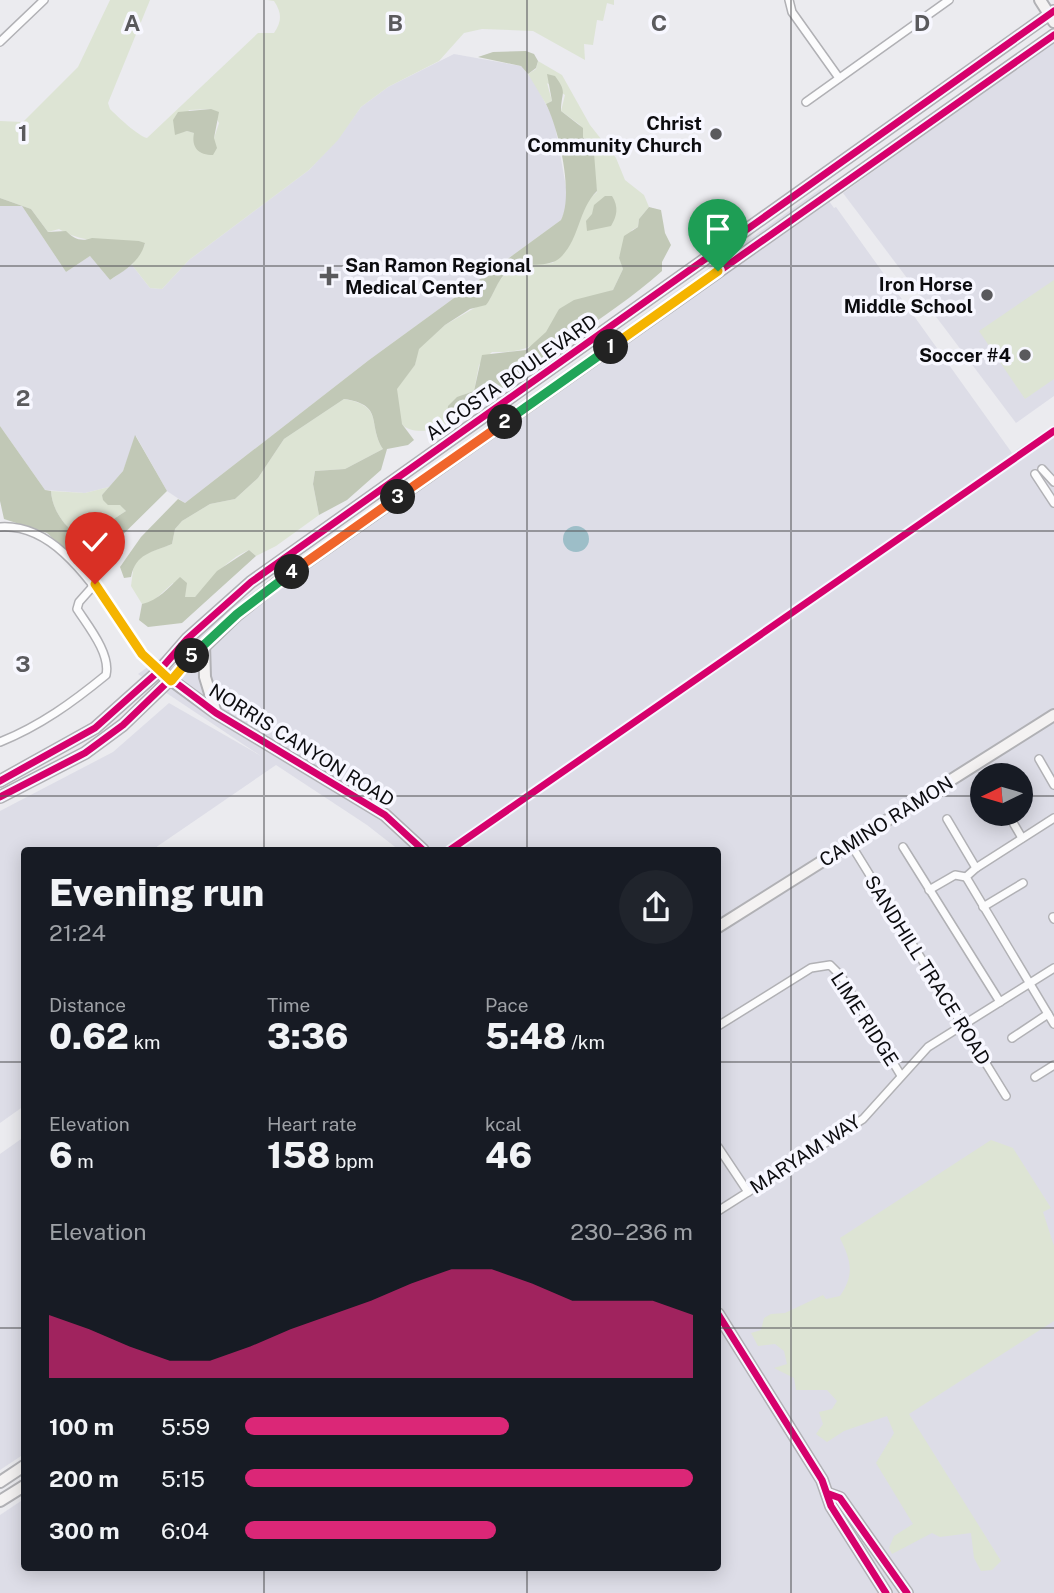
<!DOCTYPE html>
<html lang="en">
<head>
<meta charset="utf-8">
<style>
	:root { --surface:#171b24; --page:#20242c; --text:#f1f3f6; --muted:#9ea1a6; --accent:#db2777 }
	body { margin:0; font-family:"Public Sans",sans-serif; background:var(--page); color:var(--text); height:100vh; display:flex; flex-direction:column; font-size:26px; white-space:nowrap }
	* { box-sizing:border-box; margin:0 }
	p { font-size:23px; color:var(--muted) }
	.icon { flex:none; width:38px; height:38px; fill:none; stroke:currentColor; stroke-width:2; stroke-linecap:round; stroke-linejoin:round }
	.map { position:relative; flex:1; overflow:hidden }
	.sheet { position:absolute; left:21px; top:847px; width:700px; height:724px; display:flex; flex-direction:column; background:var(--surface); border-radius:7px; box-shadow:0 4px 18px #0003 }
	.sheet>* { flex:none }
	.needle { width:46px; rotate:265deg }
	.controls { position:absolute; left:970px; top:763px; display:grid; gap:14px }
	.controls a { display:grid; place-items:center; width:63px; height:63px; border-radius:50%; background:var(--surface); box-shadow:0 4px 18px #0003; font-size:35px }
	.pin { position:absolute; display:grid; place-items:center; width:60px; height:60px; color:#fff; margin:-72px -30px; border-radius:50% 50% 50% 0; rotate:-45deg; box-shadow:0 0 7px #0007 }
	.pin .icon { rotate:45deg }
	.km { position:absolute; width:35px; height:35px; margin:-18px; border-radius:50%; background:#222; color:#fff; font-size:19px; line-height:35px; text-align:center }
	.round { display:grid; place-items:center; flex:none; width:74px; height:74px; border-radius:37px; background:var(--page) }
	.head { display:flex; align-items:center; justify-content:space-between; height:119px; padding:0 28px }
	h1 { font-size:38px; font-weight:800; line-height:52px }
	.figures { display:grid; grid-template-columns:repeat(3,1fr); gap:10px; height:119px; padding:7px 28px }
	.figures div { display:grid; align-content:center }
	.figures b { font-size:35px; font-weight:800 }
	.figures small { font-size:19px; font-weight:400 }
	.figures p { font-size:19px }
	.chart { height:196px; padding:14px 28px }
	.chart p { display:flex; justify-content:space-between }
	.chart svg { width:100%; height:126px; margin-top:7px; fill:var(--accent); opacity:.7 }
	ul { padding:0 28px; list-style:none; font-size:23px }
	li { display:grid; grid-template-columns:112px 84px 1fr; align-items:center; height:52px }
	li i { height:18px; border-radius:9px; background:var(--accent) }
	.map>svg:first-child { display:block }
	.built { fill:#dddde7; fill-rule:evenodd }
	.green { fill:#dde4d4; fill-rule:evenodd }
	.forest { fill:#c1c8b6 }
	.water { fill:#9dbec8 }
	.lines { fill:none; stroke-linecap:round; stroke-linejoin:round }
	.street-casing { stroke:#b1b1b5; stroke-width:10 }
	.secondary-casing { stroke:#b1b1b5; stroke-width:14 }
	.street { stroke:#fcfcfd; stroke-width:7 }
	.secondary { stroke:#f4f2f2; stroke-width:10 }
	.cycleway-casing { stroke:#f7f7ff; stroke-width:11 }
	.cycleway { stroke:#d6006c; stroke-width:7 }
	.split-1-casing { stroke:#fff; stroke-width:14 }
	.split-2-casing { stroke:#fff; stroke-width:14 }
	.split-3-casing { stroke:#fff; stroke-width:14 }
	.split-4-casing { stroke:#fff; stroke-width:14 }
	.split-5-casing { stroke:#fff; stroke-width:14 }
	.split-6-casing { stroke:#fff; stroke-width:14 }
	.split-1 { stroke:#f5b400; stroke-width:9 }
	.split-2 { stroke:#22a559; stroke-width:9 }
	.split-3 { stroke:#f0652b; stroke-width:9 }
	.split-4 { stroke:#f0652b; stroke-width:9 }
	.split-5 { stroke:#22a559; stroke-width:9 }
	.split-6 { stroke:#f5b400; stroke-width:9 }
	.grid { fill:none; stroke:#5a5a5d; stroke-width:2; stroke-opacity:0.55 }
	.poi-dot { fill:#5a5a5d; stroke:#f7f7ff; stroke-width:2.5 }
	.labels { text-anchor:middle; stroke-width:7; stroke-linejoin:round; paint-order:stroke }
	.poi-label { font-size:19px; font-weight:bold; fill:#0c0c0f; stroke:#f7f7ff; text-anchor:end }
	.street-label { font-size:19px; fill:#0c0c0f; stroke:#f7f7ff }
	.grid-label { font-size:23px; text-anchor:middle; font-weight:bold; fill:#5a5a5d; stroke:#f7f7ff; stroke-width:7; stroke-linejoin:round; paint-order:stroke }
</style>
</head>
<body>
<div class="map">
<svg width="1054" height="1593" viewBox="0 0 1054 1593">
	<rect width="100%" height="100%" fill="#ebebef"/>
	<g class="built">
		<polygon points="1054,42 1054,396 1016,423 843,193"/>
		<polygon points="454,54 521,66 535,83 554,120 566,187 566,209 561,220 369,360 185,503 167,491 136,436 123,471 109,487 85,493 45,490 0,426 0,206 22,206 66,272 90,256 110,280 132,265 150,288 162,289 189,260 309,170 337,140 361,107 388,87"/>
		<path d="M820,189L834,208L836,207L1012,453L1054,425V1593H0V1515L24,1499V1568H718V850H399L367,825L276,765L152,850H24V1106L0,1123V811L113,752L169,703L261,756L138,674ZM982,775H1020V814H982Z"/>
		<polygon points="24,1137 24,1454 0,1470 0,1154"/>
	</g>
	<g class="green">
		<path d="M110,0H150L108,103L110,109C117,116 138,136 147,138L258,33H274C282,21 282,13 274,1L267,0H614V5L607,3L603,21L597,20L593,45L584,44L585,60L533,31L482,29L464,33L439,61L388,87L361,107L338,140L309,170L189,260L162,289L150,288L132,265L145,244L139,241C113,243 81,243 59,229L48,232L31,209L0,198V121L23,122L78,67ZM211,109L219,123L214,138L187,131L175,134L189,110Z"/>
		<path d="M538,61L562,75L590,125L616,158L625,180L644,195L649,207L639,219L638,227L632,230L619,257L623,269L613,290L559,309C545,344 529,353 492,352L479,365L474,391C453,398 448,403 446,424C437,431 410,435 402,424C396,415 397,399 397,388L415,365L418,349L445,325L490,299L499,281L508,271L522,265L553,263L587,201L597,192L589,142L583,137L580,125L561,111L565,95L547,83L552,101L546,104L528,74L536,69Z"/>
		<polygon points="1054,280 1054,379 1025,399 979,331"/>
		<path d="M344,399C385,406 367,424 383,449L345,469L315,471L313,484L319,515L276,546L256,556L249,550C225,560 212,580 195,597H185L173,583L151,603L142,604L131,586L134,563L142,555L172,544L175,529L182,521L210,504L235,499L258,478L284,439Z"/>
		<path d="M109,487L102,495L109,505H121L126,511L109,522L97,541C73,540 52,514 51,491L85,493Z"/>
		<path d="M991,1140L1013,1148L1051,1208L1043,1212L1054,1246V1321L909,1414L1001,1561L992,1570L981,1571L974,1558L971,1533L940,1537L932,1533L892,1554L889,1548L894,1536L913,1524L876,1463L894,1433L887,1416L844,1431L827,1442L816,1434L823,1424L819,1412L832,1409L837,1401L827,1390H796L794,1378L774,1368L787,1364L784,1351L775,1344L758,1346L751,1333L761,1330L764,1318L771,1314L785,1313L823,1295L826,1299L840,1296C855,1274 851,1261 840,1238Z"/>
	</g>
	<g class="forest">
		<polygon points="526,51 534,54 538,61 536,68 528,74 521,66 478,57 493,52"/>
		<path d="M547,74L555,76C568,93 561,92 561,111L583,128V137L594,153L597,191C578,210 580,238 561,257C547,270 526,260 510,270C497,278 495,294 486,305L470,309L445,325L419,349L415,365L397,389L402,424L414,440L408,445L387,449L381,470L347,500L319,515L313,484L315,471L345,469L383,449C367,424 385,405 344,399L284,439L258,478L235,499L210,504L182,521L175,529L172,544C151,553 136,553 131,577L124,578L120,567L141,537L178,499L185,503L369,360L561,220C574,194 559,130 546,104L552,101Z"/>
		<path d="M211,109L219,112L214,138L217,148L213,155C199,155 191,148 194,133L187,131L175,135L173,120L178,112Z"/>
		<path d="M605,196H612C619,207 617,216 611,226L587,231L586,221L592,214L594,205Z"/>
		<path d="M0,198L31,209L48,232L66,231C74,239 81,242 92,238L139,241L145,243C140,262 125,270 110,280L90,256L66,272L22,206H0Z"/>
		<path d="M649,207L661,210L665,233L671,245L662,262V271C633,297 602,317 571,339C530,367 495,400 447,415L448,406L457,397L474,391L482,355L526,350L546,332L559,309L574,300L613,290L623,269L619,258L624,236L638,227L639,219Z"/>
		<path d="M0,426L45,490L51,491C52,514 73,540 97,541L109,522L126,511L120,505H108L103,500L102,495L123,471L135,435L167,491L97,560L81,564L47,533L4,519L0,501Z"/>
		<path d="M249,550L256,556L182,623L148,627L139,620L142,604C159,600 167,589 180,577L187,583L185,597H195L217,571Z"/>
	</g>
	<circle class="water" cx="576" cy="539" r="13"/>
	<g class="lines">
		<defs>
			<g id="street">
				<polyline points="789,0 792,12 839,78"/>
				<polyline points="0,42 44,0"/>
				<polyline points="806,102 949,0"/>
				<polyline points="1042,469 1054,482"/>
				<polyline points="1035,474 1054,503"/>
				<path d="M0,527C73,522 113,629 160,670"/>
				<path d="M0,742C40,726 73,702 106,675C111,654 88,626 77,609L79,602L95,584"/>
				<polyline points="1039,759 1054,785"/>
				<polyline points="1008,814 1022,838"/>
				<polyline points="1054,818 976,868 966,877 1054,1024"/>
				<polyline points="947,819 976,868"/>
				<polyline points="850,843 1006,1096"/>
				<polyline points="903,847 1000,1002"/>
				<polyline points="929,890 955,875 966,877"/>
				<polyline points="983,907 1023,883"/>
				<polyline points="1053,917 1054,919"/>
				<polyline points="718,1026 811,968 830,965 841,976 900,1074"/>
				<polyline points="1012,1038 1048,1014"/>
				<polyline points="1035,1077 1054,1065"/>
				<polyline points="718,1147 748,1192"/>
				<polyline points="718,1211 863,1119 928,1047 1054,968"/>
			</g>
			<g id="secondary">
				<polyline points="1040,0 1054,22"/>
				<polyline points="204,645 205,677 215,710"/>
				<polyline points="167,677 216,713 385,815 423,850"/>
				<polyline points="0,781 95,728 160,670 187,639 251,582 1054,11"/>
				<polyline points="0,797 85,753 123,725 237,615 277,583 1054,35"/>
				<polyline points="718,927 1054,715"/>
				<polyline points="718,1314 822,1480 831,1506 886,1593"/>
				<polyline points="0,1482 24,1466"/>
				<polyline points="829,1494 840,1498 907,1593"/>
				<polyline points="0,1501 24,1486"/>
			</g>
		</defs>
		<use href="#street" class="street-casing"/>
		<use href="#secondary" class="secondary-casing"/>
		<use href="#street" class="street"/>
		<use href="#secondary" class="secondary"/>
		<defs>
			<g id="cycleway">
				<polyline points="163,673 216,713 385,815 423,850"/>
				<polyline points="0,781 95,728 160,670 187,639 251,582 1054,11"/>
				<polyline points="0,797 85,753 123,725 237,615 277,583 1054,35"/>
				<polyline points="450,850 1054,431"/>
				<polyline points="718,1314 822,1480 831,1506 886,1593"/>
				<polyline points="829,1494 840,1498 907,1593"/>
			</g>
		</defs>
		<use href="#cycleway" class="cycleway-casing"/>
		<use href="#cycleway" class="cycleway"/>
	</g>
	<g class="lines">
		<defs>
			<polyline id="split-1" points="611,347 718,271"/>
			<polyline id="split-2" points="505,422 611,347"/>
			<polyline id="split-3" points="398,497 505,422"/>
			<polyline id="split-4" points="292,572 398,497"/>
			<polyline id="split-5" points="192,656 237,614 292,572"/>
			<polyline id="split-6" points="95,584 142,654 171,681 192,656"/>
		</defs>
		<use href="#split-1" class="split-1-casing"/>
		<use href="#split-2" class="split-2-casing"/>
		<use href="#split-3" class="split-3-casing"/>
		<use href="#split-4" class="split-4-casing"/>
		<use href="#split-5" class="split-5-casing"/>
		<use href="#split-6" class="split-6-casing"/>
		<use href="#split-1" class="split-1"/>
		<use href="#split-2" class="split-2"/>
		<use href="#split-3" class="split-3"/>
		<use href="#split-4" class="split-4"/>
		<use href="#split-5" class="split-5"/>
		<use href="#split-6" class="split-6"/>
	</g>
	<path class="grid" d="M264,0V850M527,0V850M791,0V1593M0,266H1054M0,531H1054M0,796H982M1020,796H1054M0,1062H24M718,1062H1054M0,1328H24M718,1328H1054M264,1568V1593M527,1568V1593"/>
	<g class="poi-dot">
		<circle cx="716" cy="134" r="7"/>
		<path d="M325.5 265.5h7v7h7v7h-7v7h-7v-7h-7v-7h7z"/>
		<circle cx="987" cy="295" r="7"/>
		<circle cx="1025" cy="355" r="7"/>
	</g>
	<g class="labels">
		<g class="poi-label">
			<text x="702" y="130">Christ<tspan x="702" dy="22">Community Church</tspan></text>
			<text x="345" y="272" text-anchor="start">San Ramon Regional<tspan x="345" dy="22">Medical Center</tspan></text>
			<text x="973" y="291">Iron Horse<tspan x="973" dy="22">Middle School</tspan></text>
			<text x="1011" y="362">Soccer #4</text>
		</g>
		<g class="street-label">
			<text transform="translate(511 377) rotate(-35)" y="7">ALCOSTA BOULEVARD</text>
			<text transform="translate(302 745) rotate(32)" y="7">NORRIS CANYON ROAD</text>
			<text transform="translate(886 821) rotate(-32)" y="7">CAMINO RAMON</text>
			<text transform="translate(928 970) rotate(58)" y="7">SANDHILL TRACE ROAD</text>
			<text transform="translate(865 1019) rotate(57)" y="7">LIME RIDGE</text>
			<text transform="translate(805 1154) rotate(-33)" y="7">MARYAM WAY</text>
		</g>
	</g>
	<g class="grid-label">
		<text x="132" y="31">A</text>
		<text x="395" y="31">B</text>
		<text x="659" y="31">C</text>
		<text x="922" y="31">D</text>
		<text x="23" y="141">1</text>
		<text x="23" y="406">2</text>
		<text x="23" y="672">3</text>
	</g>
</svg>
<div class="controls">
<a><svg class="needle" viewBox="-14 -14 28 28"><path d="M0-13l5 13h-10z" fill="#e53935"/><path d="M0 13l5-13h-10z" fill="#9ea1a6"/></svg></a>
</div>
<div class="pin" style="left:718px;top:271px;background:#1e9e55"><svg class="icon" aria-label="arrive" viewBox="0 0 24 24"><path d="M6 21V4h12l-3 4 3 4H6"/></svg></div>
<div class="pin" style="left:95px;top:584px;background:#d93025"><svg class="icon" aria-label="check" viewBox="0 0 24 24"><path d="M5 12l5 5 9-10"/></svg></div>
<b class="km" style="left:611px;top:347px">1</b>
<b class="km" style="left:505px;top:422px">2</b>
<b class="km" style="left:398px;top:497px">3</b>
<b class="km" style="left:292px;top:572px">4</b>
<b class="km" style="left:192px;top:656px">5</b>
<section class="sheet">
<div class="head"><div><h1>Evening run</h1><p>21:24</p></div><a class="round"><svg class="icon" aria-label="share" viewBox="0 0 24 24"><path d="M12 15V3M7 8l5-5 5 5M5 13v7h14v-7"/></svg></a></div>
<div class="figures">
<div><p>Distance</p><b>0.62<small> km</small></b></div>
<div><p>Time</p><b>3:36</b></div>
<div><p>Pace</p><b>5:48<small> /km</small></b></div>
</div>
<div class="figures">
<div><p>Elevation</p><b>6<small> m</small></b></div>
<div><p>Heart rate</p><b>158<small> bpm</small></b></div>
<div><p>kcal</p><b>46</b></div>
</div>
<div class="chart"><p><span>Elevation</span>230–236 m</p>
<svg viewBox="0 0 160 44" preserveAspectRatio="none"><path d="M0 44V22L10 27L20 33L30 38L40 38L50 33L60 27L70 22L80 17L90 11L100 6L110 6L120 11L130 17L140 17L150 17L160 22V44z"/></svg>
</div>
<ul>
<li><b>100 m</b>5:59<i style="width:59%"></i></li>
<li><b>200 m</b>5:15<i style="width:100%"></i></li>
<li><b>300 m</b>6:04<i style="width:56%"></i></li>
</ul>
</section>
</div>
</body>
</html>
